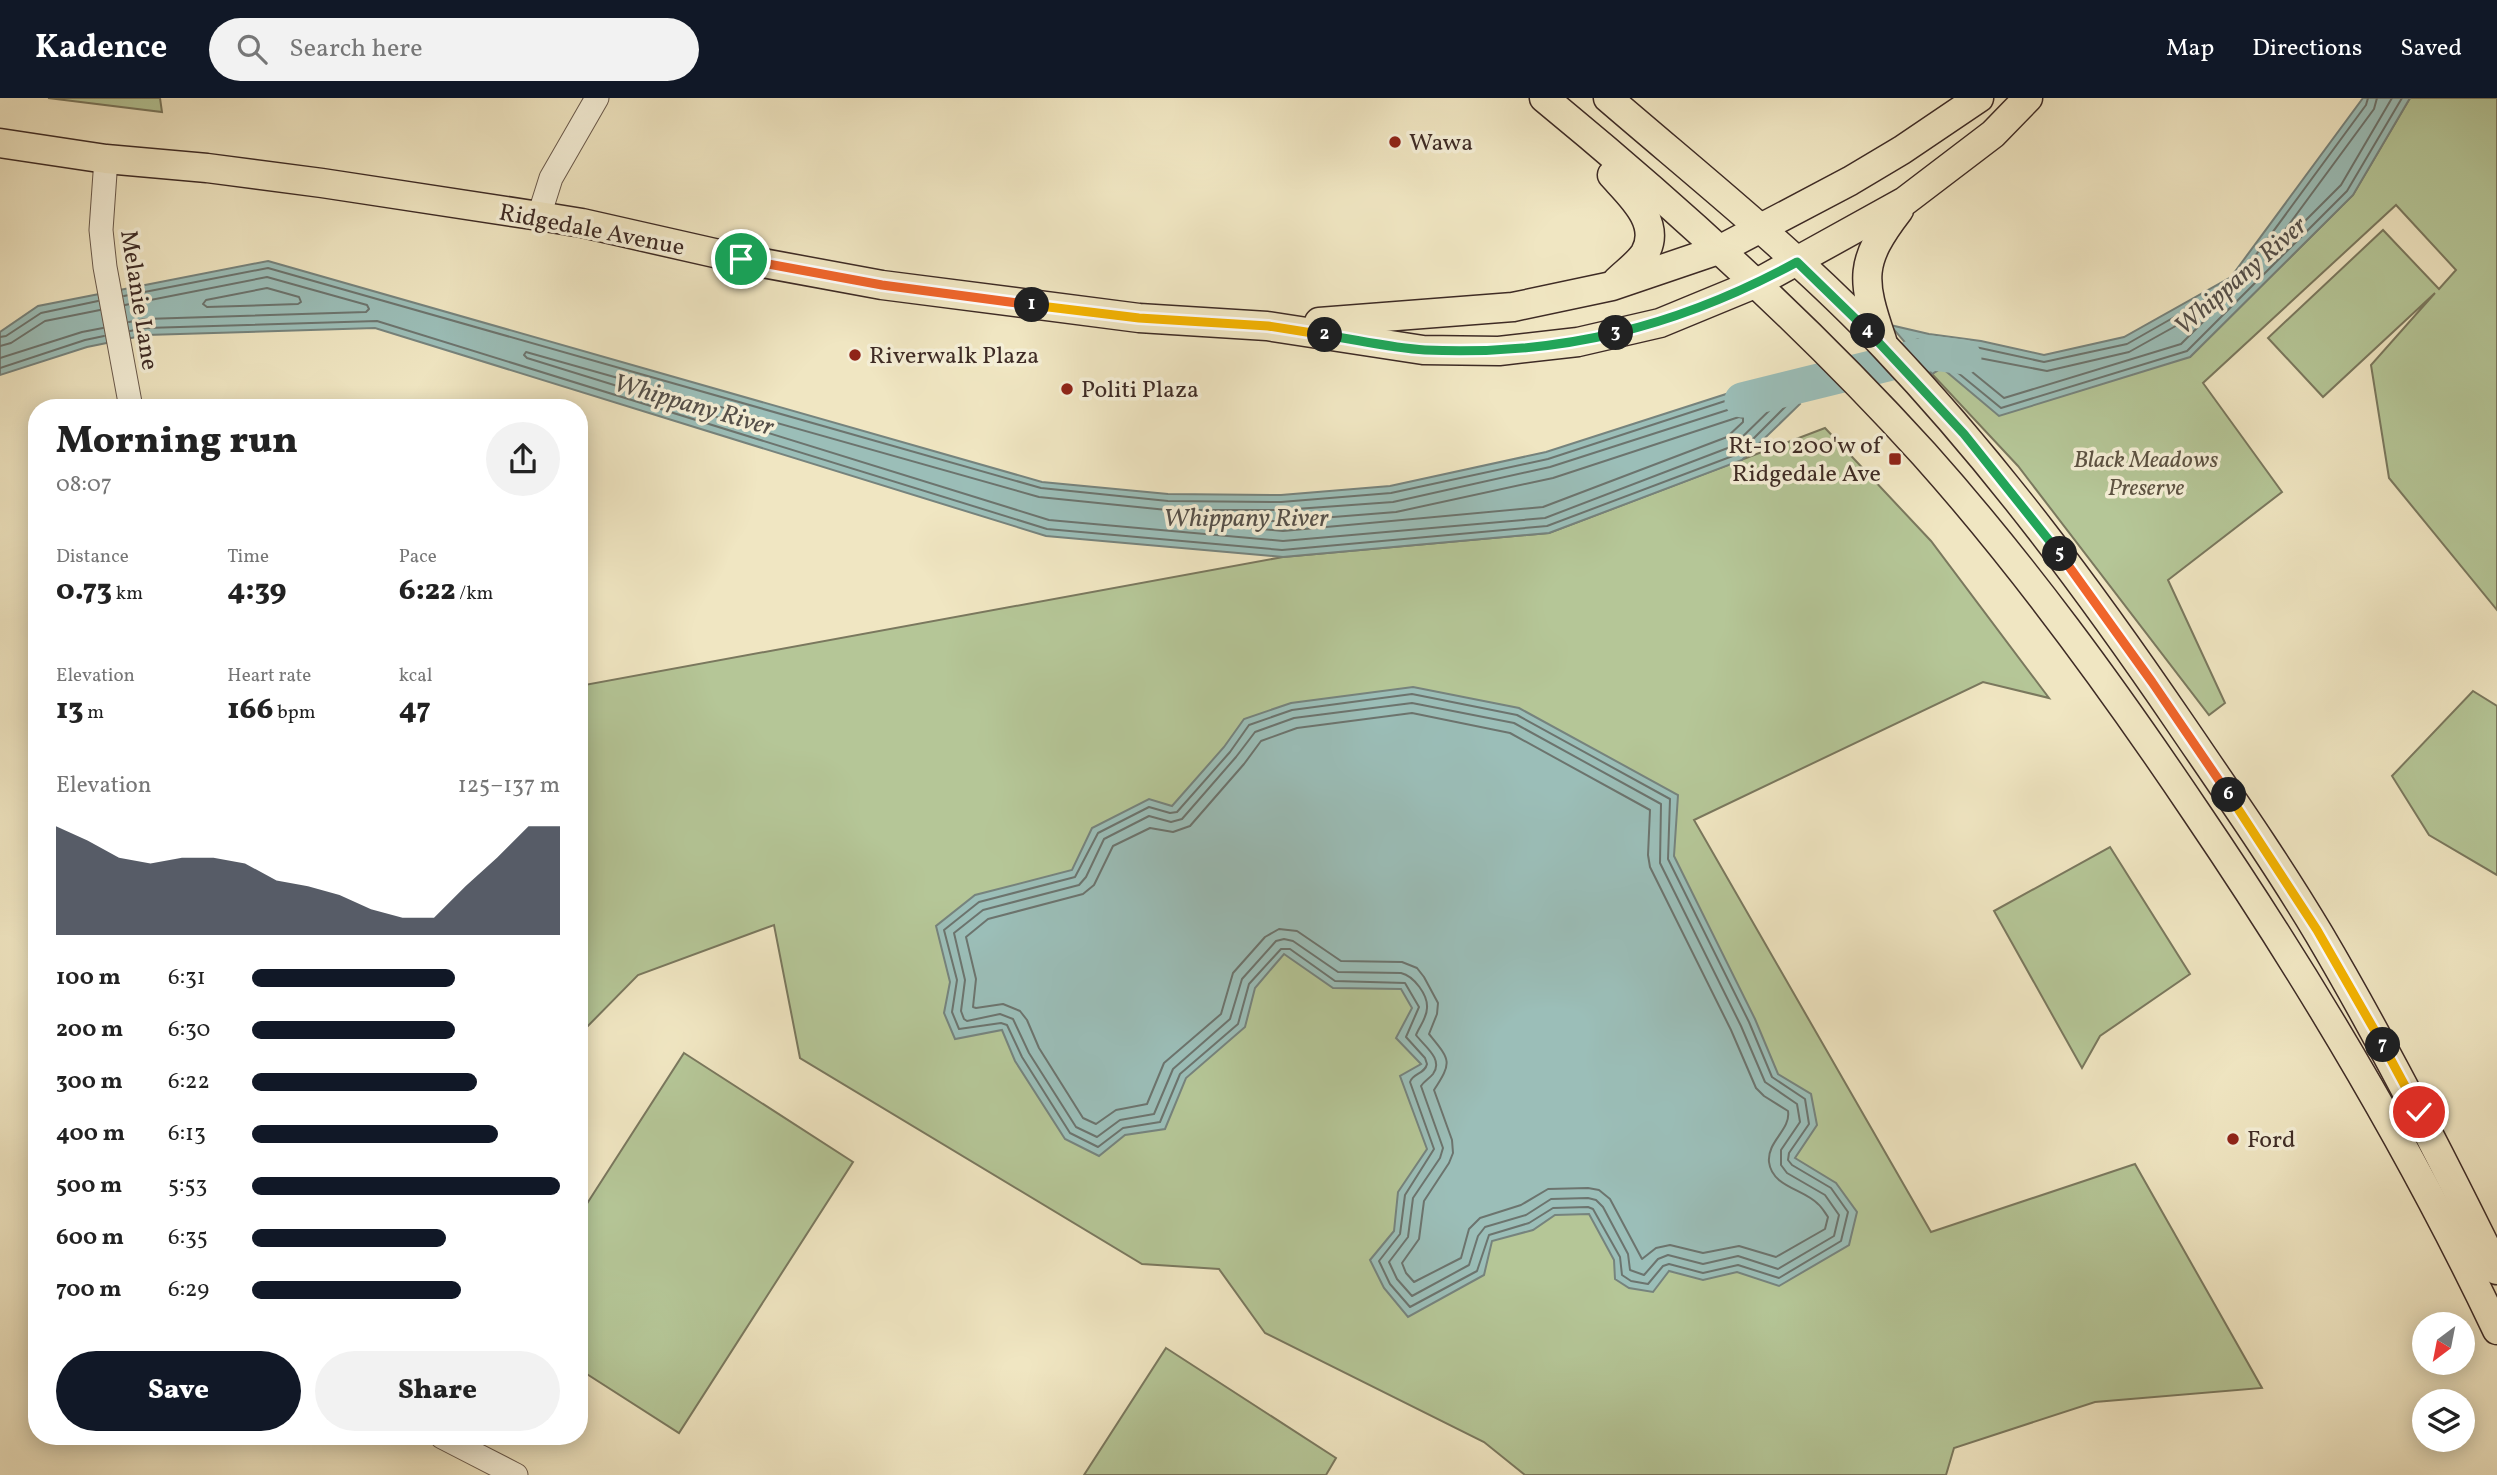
<!DOCTYPE html>
<html lang="en">
<head>
<meta charset="utf-8">
<style>
	:root { --surface:#fff; --page:#f2f2f2; --text:#222; --muted:#767676; --accent:#111827 }
	body { margin:0; font-family:Vollkorn,serif; background:var(--page); color:var(--text); height:100vh; display:flex; flex-direction:column; font-size:26px; white-space:nowrap }
	* { box-sizing:border-box; margin:0 }
	p { font-size:23px; color:var(--muted) }
	.icon { flex:none; width:38px; height:38px; fill:none; stroke:currentColor; stroke-width:2; stroke-linecap:round; stroke-linejoin:round }
	.map { position:relative; flex:1; overflow:hidden }
	.details { position:absolute; left:28px; top:301px; width:560px; height:1046px; display:flex; flex-direction:column; background:var(--surface); border-radius:28px; box-shadow:0 4px 18px #0003 }
	.details>* { flex:none }
	.needle { width:46px; rotate:212deg }
	.fabs { position:absolute; left:2412px; top:1214px; display:grid; gap:14px }
	.fabs a { display:grid; place-items:center; width:63px; height:63px; border-radius:50%; background:var(--surface); box-shadow:0 4px 18px #0003; font-size:35px }
	.pin { position:absolute; display:grid; place-items:center; width:60px; height:60px; color:#fff; margin:-30px; border:4px solid #fff; border-radius:50%; box-shadow:0 2px 7px #0007 }
	.km { position:absolute; width:35px; height:35px; margin:-18px; border-radius:50%; background:#222; color:#fff; font-size:19px; line-height:35px; text-align:center }
	.round { display:grid; place-items:center; flex:none; width:74px; height:74px; border-radius:37px; background:var(--page) }
	.headline { display:flex; align-items:center; justify-content:space-between; height:119px; padding:0 28px }
	h1 { font-size:38px; font-weight:800; line-height:52px }
	.metrics { display:grid; grid-template-columns:repeat(3,1fr); gap:10px; height:119px; padding:7px 28px }
	.metrics div { display:grid; align-content:center }
	.metrics b { font-size:30px; font-weight:800 }
	.metrics small { font-size:19px; font-weight:400 }
	.metrics p { font-size:19px }
	.chart { height:196px; padding:14px 28px }
	.chart p { display:flex; justify-content:space-between }
	.chart svg { width:100%; height:126px; margin-top:7px; fill:var(--accent); opacity:.7 }
	.action { display:flex; gap:14px; margin-top:auto; padding:14px 28px }
	.action a { flex:1; height:80px; border-radius:42px; background:var(--accent); color:#fff; font-size:28px; font-weight:800; line-height:80px; text-align:center }
	.action a+a { background:var(--page); color:var(--text) }
	ul { padding:0 28px; list-style:none; font-size:23px }
	li { display:grid; grid-template-columns:112px 84px 1fr; align-items:center; height:52px }
	li i { height:18px; border-radius:9px; background:var(--accent) }
	header { display:flex; align-items:center; gap:42px; box-sizing:border-box; height:98px; padding:0 35px; background:var(--accent); color:#fff }
	header strong { font-size:33px }
	nav { display:flex; gap:38px; margin-inline-start:auto; font-size:24px }
	.search { width:490px; height:63px; background:var(--page); display:flex; align-items:center; gap:18px; box-sizing:border-box; padding:0 24px; border-radius:38px; color:var(--muted); font-size:26px }
	.map>svg:first-child { display:block }
	.green { fill:#b5c697; stroke:#7a785e; stroke-width:2 }
	.water { fill:#9bbeb8; stroke:#76837d; stroke-width:2 }
	.lines { fill:none; stroke-linecap:round; stroke-linejoin:round }
	.shore { stroke:#6c746e; stroke-width:2 }
	.river { stroke:#9bbeb8; stroke-width:35 }
	.minor-casing { stroke:#6a5a4c; stroke-width:25 }
	.major-casing { stroke:#3e2b25; stroke-width:31 }
	.minor { stroke:#f5efd7; stroke-width:23 }
	.major { stroke:#f0e6c2; stroke-width:28 }
	.split-1-casing { stroke:#fff; stroke-width:14 }
	.split-2-casing { stroke:#fff; stroke-width:14 }
	.split-3-casing { stroke:#fff; stroke-width:14 }
	.split-4-casing { stroke:#fff; stroke-width:14 }
	.split-5-casing { stroke:#fff; stroke-width:14 }
	.split-6-casing { stroke:#fff; stroke-width:14 }
	.split-7-casing { stroke:#fff; stroke-width:14 }
	.split-8-casing { stroke:#fff; stroke-width:14 }
	.split-1 { stroke:#f0652b; stroke-width:9 }
	.split-2 { stroke:#f5b400; stroke-width:9 }
	.split-3 { stroke:#22a559; stroke-width:9 }
	.split-4 { stroke:#22a559; stroke-width:9 }
	.split-5 { stroke:#22a559; stroke-width:9 }
	.split-6 { stroke:#f0652b; stroke-width:9 }
	.split-7 { stroke:#f5b400; stroke-width:9 }
	.split-8 { stroke:#f5b400; stroke-width:9 }
	.poi-dot { fill:#8f2418; stroke:#f5efd7; stroke-width:2.5 }
	.labels { text-anchor:middle; stroke-width:7; stroke-linejoin:round; paint-order:stroke }
	.poi-label { font-size:24px; fill:#3e2b25; stroke:#f5efd7; text-anchor:start }
	.street-label { font-size:24px; fill:#3e2b25; stroke:#f5efd7 }
	.park-label { font-size:24px; font-style:italic; fill:#5c5242; stroke:#f5efd7 }
	.water-label { font-size:26px; font-style:italic; fill:#55504a; stroke:#f5efd7 }
</style>
</head>
<body>
<header>
<strong>Kadence</strong>
<div class="search"><svg class="icon" aria-label="search" viewBox="0 0 24 24"><circle cx="10" cy="10" r="6"/><path d="M15 15l6 6"/></svg>Search here</div>
<nav><a>Map</a><a>Directions</a><a>Saved</a></nav>
</header>
<div class="map">
<svg width="2497" height="1377" viewBox="0 0 2497 1377">
	<rect width="100%" height="100%" fill="#f0e6c2"/>
	<filter id="stains"><feTurbulence type="fractalNoise" baseFrequency=".00286" numOctaves="4"/><feColorMatrix values="0 0 0 0 .2 0 0 0 0 .09 0 0 0 0 .02 0 0 0 .5 -.17"/></filter>
	<radialGradient id="worn" r=".72"><stop offset=".6" stop-color="#630" stop-opacity="0"/><stop offset="1" stop-color="#630" stop-opacity=".3"/></radialGradient>
	<g class="green">
		<polygon points="48,0 160,0 162,14"/>
		<polygon points="2410,0 2497,0 2497,512 2389,380 2371,267 2435,195 2323,299 2268,240 2383,132 2439,191 2456,172 2396,107 2203,285 2282,394 2168,482 2225,605 2209,617 2018,368 1932,276 1941,270 2190,259 2353,97"/>
		<polygon points="1825,330 1931,443 2049,600 1983,584 1694,722 1931,1134 2135,1066 2262,1290 2095,1304 1954,1350 1946,1377 1525,1377 1484,1344 1265,1235 1219,1171 1142,1166 800,960 774,827 638,877 579,937 579,805 585,729 579,710 579,588 1283,459 1549,435"/>
		<polygon points="2473,593 2497,608 2497,777 2429,737 2392,678"/>
		<polygon points="2110,749 2190,876 2100,938 2082,970 1994,813"/>
		<polygon points="684,955 853,1064 679,1335 579,1271 579,1118"/>
		<polygon points="1166,1250 1336,1360 1326,1377 1084,1377"/>
	</g>
	<g class="water">
		<polygon points="2363,0 2410,0 2353,97 2190,259 1999,318 1942,270 1932,276 1890,227 1929,236 1981,243 2044,257 2124,239 2231,179"/>
		<polygon points="268,163 1042,384 1168,396 1281,397 1390,388 1546,354 1779,279 1800,306 1742,362 1549,435 1283,459 1046,438 375,230 146,237 87,249 0,277 0,234 38,208"/>
		<polygon points="1413,589 1519,610 1678,697 1674,758 1755,921 1778,976 1811,996 1817,1027 1795,1060 1836,1085 1857,1114 1849,1147 1779,1188 1737,1174 1703,1182 1669,1173 1653,1194 1629,1190 1615,1181 1614,1162 1589,1116 1555,1117 1533,1132 1492,1143 1484,1177 1408,1219 1384,1190 1370,1162 1394,1133 1398,1094 1427,1051 1400,978 1421,966 1396,940 1412,910 1401,891 1333,890 1284,856 1255,890 1245,929 1186,980 1165,1031 1125,1037 1099,1058 1065,1041 1015,963 1002,932 955,941 944,915 950,884 936,828 975,797 1072,772 1092,730 1149,701 1172,708 1224,649 1244,621 1291,605"/>
	</g>
	<g class="lines">
		<g class="shore">
			<polyline points="2368,0 2366,7 2236,184 2127,246 2044,264 1980,250 1919,241 1916,242 1916,246 1932,265 1946,265 2001,310 2187,253 2347,93 2402,0"/>
			<polyline points="2377,0 2374,11 2282,136 2283,141 2287,141 2341,87 2392,0"/>
			<polygon points="267,190 299,199 301,204 298,206 207,209 203,206 206,202"/>
			<polyline points="124,198 268,170 1041,390 1168,403 1281,404 1391,395 1548,361 1774,287 1778,289 1789,305 1738,356 1547,428 1282,452 1047,431 377,223 146,230 130,233"/>
			<polyline points="125,207 267,179 367,207 369,211 366,214 145,221 129,224"/>
			<polygon points="2208,210 2212,211 2212,215 2181,246 2004,300 1955,260 1958,256 2047,273 2129,254"/>
			<polyline points="0,239 6,238 41,215 98,203"/>
			<polyline points="0,248 11,245 45,223 100,212"/>
			<polygon points="526,254 1039,399 1167,412 1282,412 1393,404 1550,369 1771,298 1778,304 1733,348 1545,420 1283,443 1049,422 527,260 524,257"/>
			<polyline points="0,260 82,234 103,230"/>
			<polyline points="0,270 85,242 104,238"/>
			<polygon points="1739,319 1743,320 1743,324 1727,339 1543,409 1283,433 1251,430 1248,427 1251,423 1283,423 1396,414 1553,380"/>
			<path d="M1412,596L1517,617L1670,701L1668,761L1749,924L1772,979L1805,1001L1809,1026L1789,1055L1788,1062L1792,1067L1831,1090L1848,1114L1841,1143L1779,1180L1738,1167L1703,1175L1669,1166L1663,1168L1648,1186L1631,1183L1622,1177L1620,1159L1593,1111L1588,1109L1553,1110L1529,1125L1489,1137L1477,1173L1410,1209L1390,1186L1379,1163L1400,1136L1405,1097L1434,1051L1410,984C1413,975 1425,976 1427,966L1425,960L1406,939L1419,909L1405,885L1335,883L1290,851H1281L1249,886L1238,926L1180,976L1160,1024L1123,1030L1098,1049L1070,1035L1022,959L1007,927L1001,925L959,931L952,914L957,882L944,832L979,804L1075,779L1098,735L1149,709L1170,715L1177,714L1230,654L1249,627L1292,612Z"/>
			<path d="M1412,605L1514,625L1661,706L1660,765L1741,928L1765,984L1797,1006L1800,1024L1781,1052V1067L1787,1075L1825,1097L1839,1117L1834,1138L1778,1171L1738,1158L1703,1166L1668,1157L1658,1161L1644,1177L1630,1172L1628,1156L1603,1109L1596,1102L1588,1100L1551,1101L1526,1117L1485,1129L1478,1138L1469,1167L1412,1198L1397,1181L1389,1164L1408,1139L1413,1100L1440,1060L1443,1050L1421,988C1424,983 1429,981 1433,976C1444,961 1424,948 1416,937C1419,929 1427,920 1427,910C1428,897 1414,878 1401,875L1338,874L1293,843L1284,841L1276,843L1242,881L1230,921L1173,971L1154,1016L1120,1022L1097,1039L1076,1029L1029,955L1013,921L1000,916L967,923L964,921L961,913L965,882L954,835L983,812L1079,787L1086,779L1104,741L1149,718L1171,724L1182,721L1236,659L1255,634L1294,620Z"/>
			<path d="M1412,615L1510,635L1650,712L1648,757L1650,769L1731,932L1756,990L1764,998L1788,1013C1791,1032 1767,1043 1769,1064C1772,1089 1804,1091 1818,1106C1822,1109 1825,1115 1828,1119L1825,1131L1776,1159L1739,1148L1703,1155L1670,1147L1656,1150L1642,1161L1610,1101L1599,1092L1588,1090L1548,1091L1521,1107L1480,1120L1469,1131L1461,1160L1414,1184L1406,1175L1402,1165L1419,1141L1424,1103L1449,1065L1453,1055L1452,1042L1434,992C1453,963 1450,962 1429,936L1437,916L1438,905L1424,879L1417,870L1402,864L1341,863L1297,833L1279,831L1265,839L1233,875L1221,916L1164,965L1147,1006L1116,1012L1096,1026L1083,1020L1039,950L1027,922L1020,913L1003,906L976,910L973,909L976,881L966,839L988,821L1083,796L1094,787L1113,748L1150,730L1173,734L1190,728L1244,666L1261,643L1297,630Z"/>
		</g>
		<polyline class="river" points="1742,302 1932,255 1964,259"/>
		<defs>
			<g id="minor">
				<polyline points="106,61 101,132 105,169 131,310"/>
				<polyline points="539,118 551,80 597,0"/>
				<polyline points="442,1339 516,1377"/>
			</g>
			<g id="major">
				<path d="M1544,0C1678,110 1807,227 1924,356C2024,468 2112,589 2196,714C2308,879 2411,1051 2497,1232"/>
				<path d="M1608,0C1702,81 1800,159 1885,249C1995,365 2090,493 2180,625C2227,694 2276,764 2319,836C2384,946 2441,1058 2497,1172"/>
				<polyline points="0,45 106,61 207,70 322,85 539,118 582,125 741,161 882,187 1139,220 1267,228 1423,252 1499,253 1578,244 1660,225 1757,185 1905,103 1993,36 2028,0"/>
				<path d="M1612,77C1630,97 1662,125 1645,155C1639,165 1625,175 1617,183"/>
				<polyline points="1319,224 1513,209 1612,188 1721,151 1850,83 1902,52 1979,0"/>
				<path d="M1882,242C1861,181 1859,164 1899,112"/>
			</g>
		</defs>
		<use href="#minor" class="minor-casing"/>
		<use href="#major" class="major-casing"/>
		<use href="#minor" class="minor"/>
		<use href="#major" class="major"/>
	</g>
	<g class="lines">
		<defs>
			<polyline id="split-1" points="741,161 882,187 1032,207"/>
			<polyline id="split-2" points="1032,207 1139,220 1268,228 1325,237"/>
			<path id="split-3" d="M1325,237C1358,242 1392,250 1425,252C1490,255 1553,250 1616,235"/>
			<path id="split-4" d="M1616,235C1679,220 1740,195 1797,164L1868,233"/>
			<polyline id="split-5" points="1868,233 1964,336 2060,456"/>
			<polyline id="split-6" points="2060,456 2152,584 2229,697"/>
			<polyline id="split-7" points="2229,697 2317,832 2383,947"/>
			<polyline id="split-8" points="2383,947 2419,1014"/>
		</defs>
		<use href="#split-1" class="split-1-casing"/>
		<use href="#split-2" class="split-2-casing"/>
		<use href="#split-3" class="split-3-casing"/>
		<use href="#split-4" class="split-4-casing"/>
		<use href="#split-5" class="split-5-casing"/>
		<use href="#split-6" class="split-6-casing"/>
		<use href="#split-7" class="split-7-casing"/>
		<use href="#split-8" class="split-8-casing"/>
		<use href="#split-1" class="split-1"/>
		<use href="#split-2" class="split-2"/>
		<use href="#split-3" class="split-3"/>
		<use href="#split-4" class="split-4"/>
		<use href="#split-5" class="split-5"/>
		<use href="#split-6" class="split-6"/>
		<use href="#split-7" class="split-7"/>
		<use href="#split-8" class="split-8"/>
	</g>
	<g class="poi-dot">
		<circle cx="1395" cy="44" r="7"/>
		<circle cx="855" cy="257" r="7"/>
		<circle cx="1067" cy="291" r="7"/>
		<rect x="1888" y="354" width="14" height="14" rx="3.5"/>
		<circle cx="2233" cy="1041" r="7"/>
	</g>
	<g class="labels">
		<g class="poi-label">
			<text x="1409" y="52">Wawa</text>
			<text x="869" y="265">Riverwalk Plaza</text>
			<text x="1081" y="299">Politi Plaza</text>
			<text x="1881" y="355" text-anchor="end">Rt-10 200'w of<tspan x="1881" dy="28">Ridgedale Ave</tspan></text>
			<text x="2247" y="1049">Ford</text>
		</g>
		<g class="street-label">
			<text transform="translate(592 131) rotate(11)" y="8">Ridgedale Avenue</text>
			<text transform="translate(140 202) rotate(81)" y="8">Melanie Lane</text>
		</g>
		<g class="park-label">
			<text x="2146" y="369">Black Meadows<tspan x="2146" dy="28">Preserve</tspan></text>
		</g>
		<g class="water-label">
			<text transform="translate(2240 177) rotate(-41)" y="9">Whippany River</text>
			<text transform="translate(694 306) rotate(16)" y="9">Whippany River</text>
			<text x="1246" y="428">Whippany River</text>
		</g>
	</g>
	<rect width="100%" height="100%" filter="url(#stains)"/>
	<rect width="100%" height="100%" fill="url(#worn)"/>
</svg>
<div class="fabs">
<a><svg class="needle" viewBox="-14 -14 28 28"><path d="M0-13l5 13h-10z" fill="#e53935"/><path d="M0 13l5-13h-10z" fill="#767676"/></svg></a>
<a><svg class="icon" aria-label="layers" viewBox="0 0 24 24"><path d="M12 4l9 5-9 5-9-5zM3 14l9 5 9-5"/></svg></a>
</div>
<div class="pin" style="left:741px;top:161px;background:#1e9e55"><svg class="icon" aria-label="arrive" viewBox="0 0 24 24"><path d="M6 21V4h12l-3 4 3 4H6"/></svg></div>
<div class="pin" style="left:2419px;top:1014px;background:#d93025"><svg class="icon" aria-label="check" viewBox="0 0 24 24"><path d="M5 12l5 5 9-10"/></svg></div>
<b class="km" style="left:1032px;top:207px">1</b>
<b class="km" style="left:1325px;top:237px">2</b>
<b class="km" style="left:1616px;top:235px">3</b>
<b class="km" style="left:1868px;top:233px">4</b>
<b class="km" style="left:2060px;top:456px">5</b>
<b class="km" style="left:2229px;top:697px">6</b>
<b class="km" style="left:2383px;top:947px">7</b>
<section class="details">
<div class="headline"><div><h1>Morning run</h1><p>08:07</p></div><a class="round"><svg class="icon" aria-label="share" viewBox="0 0 24 24"><path d="M12 15V3M7 8l5-5 5 5M5 13v7h14v-7"/></svg></a></div>
<div class="metrics">
<div><p>Distance</p><b>0.73<small> km</small></b></div>
<div><p>Time</p><b>4:39</b></div>
<div><p>Pace</p><b>6:22<small> /km</small></b></div>
</div>
<div class="metrics">
<div><p>Elevation</p><b>13<small> m</small></b></div>
<div><p>Heart rate</p><b>166<small> bpm</small></b></div>
<div><p>kcal</p><b>47</b></div>
</div>
<div class="chart"><p><span>Elevation</span>125–137 m</p>
<svg viewBox="0 0 160 44" preserveAspectRatio="none"><path d="M0 44V6L10 11L20 17L30 19L40 17L50 17L60 19L70 25L80 27L90 30L100 35L110 38L120 38L130 27L140 17L150 6L160 6V44z"/></svg>
</div>
<ul>
<li><b>100 m</b>6:31<i style="width:66%"></i></li>
<li><b>200 m</b>6:30<i style="width:66%"></i></li>
<li><b>300 m</b>6:22<i style="width:73%"></i></li>
<li><b>400 m</b>6:13<i style="width:80%"></i></li>
<li><b>500 m</b>5:53<i style="width:100%"></i></li>
<li><b>600 m</b>6:35<i style="width:63%"></i></li>
<li><b>700 m</b>6:29<i style="width:68%"></i></li>
</ul>
<div class="action"><a>Save</a><a>Share</a></div>
</section>
</div>
</body>
</html>
